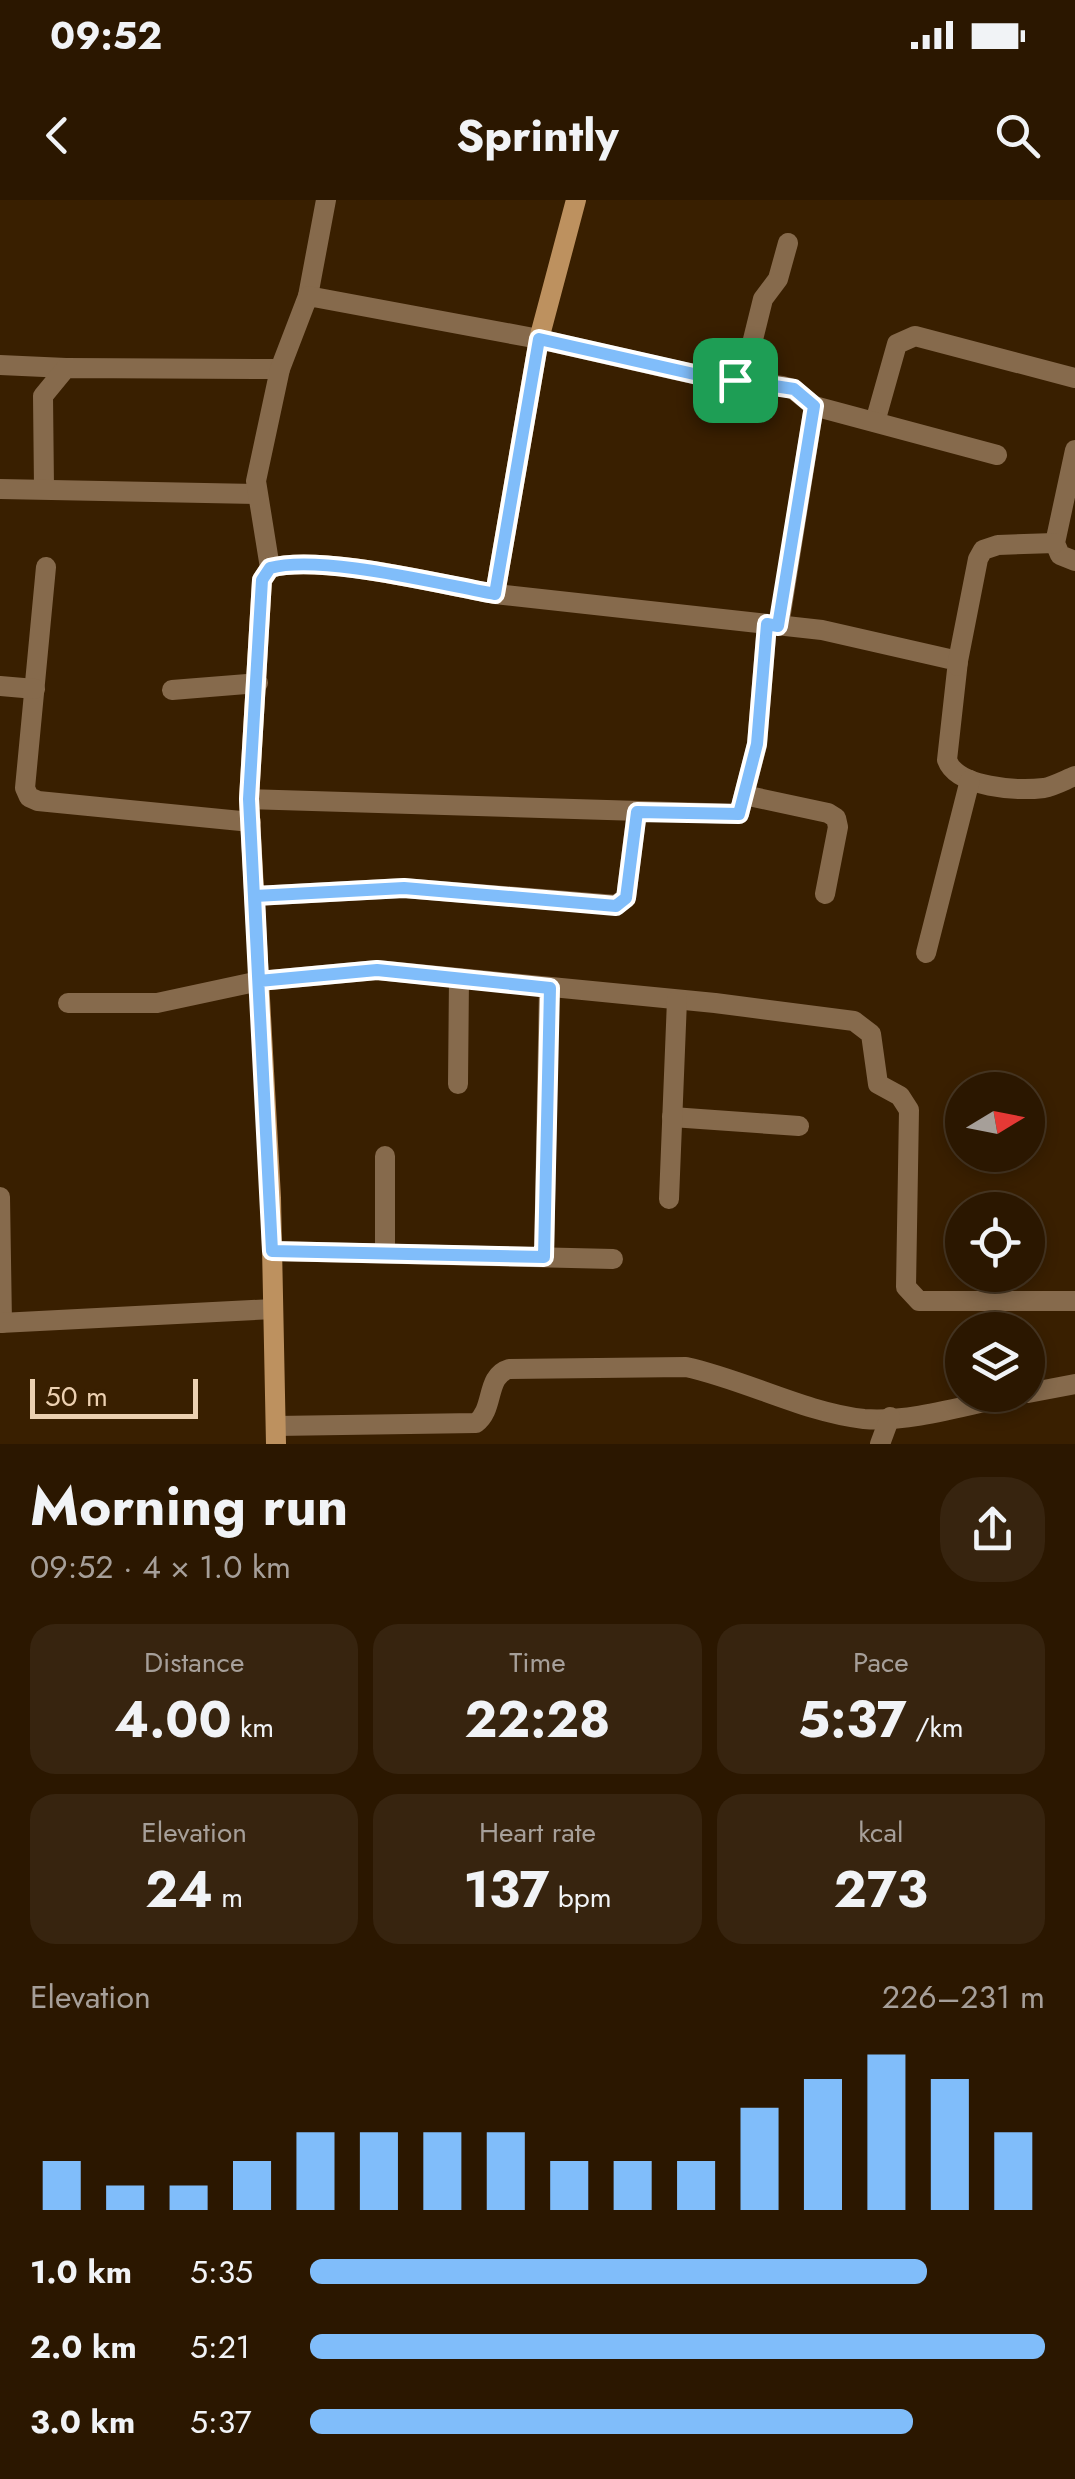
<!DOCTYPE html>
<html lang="en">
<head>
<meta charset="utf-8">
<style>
	:root { --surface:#2b1700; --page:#37240f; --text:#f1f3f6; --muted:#a69f99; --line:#473622; --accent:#80bdfa }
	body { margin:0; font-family:Jost,sans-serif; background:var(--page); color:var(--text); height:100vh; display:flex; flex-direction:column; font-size:38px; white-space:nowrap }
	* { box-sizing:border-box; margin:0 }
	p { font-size:32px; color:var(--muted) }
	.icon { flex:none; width:55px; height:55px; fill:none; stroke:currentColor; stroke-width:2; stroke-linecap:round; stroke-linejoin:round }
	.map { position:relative; height:1244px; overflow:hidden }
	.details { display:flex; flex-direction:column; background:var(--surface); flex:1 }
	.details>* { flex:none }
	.needle { width:65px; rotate:80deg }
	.controls { position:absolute; left:945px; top:872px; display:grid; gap:20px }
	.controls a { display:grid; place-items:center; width:100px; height:100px; border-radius:50%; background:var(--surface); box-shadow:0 5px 15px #0003,0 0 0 2px var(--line); font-size:50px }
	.scale { position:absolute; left:30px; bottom:25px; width:168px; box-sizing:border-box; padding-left:10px; border:5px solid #ecd0b1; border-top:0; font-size:28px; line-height:35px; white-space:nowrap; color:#ecd0b1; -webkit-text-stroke:8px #391f00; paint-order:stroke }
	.pin { position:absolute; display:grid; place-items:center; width:85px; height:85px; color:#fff; margin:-42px; border-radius:20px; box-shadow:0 5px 15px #0006 }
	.round { display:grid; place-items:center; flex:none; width:105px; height:105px; border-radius:40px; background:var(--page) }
	.overview { display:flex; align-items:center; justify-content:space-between; height:170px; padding:0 30px }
	h1 { font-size:55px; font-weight:700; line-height:75px }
	.figures { display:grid; grid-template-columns:repeat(3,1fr); gap:15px; height:170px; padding:10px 30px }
	.figures div { display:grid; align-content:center; border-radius:25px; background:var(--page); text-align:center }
	.figures b { font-size:50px; font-weight:700 }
	.figures small { font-size:28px; font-weight:400 }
	.figures p { font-size:28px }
	.chart { height:280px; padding:20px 30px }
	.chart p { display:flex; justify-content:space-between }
	.chart svg { width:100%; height:180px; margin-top:10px; stroke:var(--accent); stroke-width:6 }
	ul { padding:0 30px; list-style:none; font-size:32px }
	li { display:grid; grid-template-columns:160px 120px 1fr; align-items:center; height:75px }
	li i { height:25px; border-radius:12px; background:var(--accent) }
	.status { display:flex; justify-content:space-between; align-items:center; height:70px; padding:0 50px; background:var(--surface); direction:ltr }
	.status svg { height:28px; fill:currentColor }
	header { display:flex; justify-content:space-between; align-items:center; height:130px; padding:0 30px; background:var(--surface); font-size:45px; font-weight:700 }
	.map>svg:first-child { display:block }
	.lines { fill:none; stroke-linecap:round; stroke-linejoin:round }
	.street { stroke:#866a4c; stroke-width:20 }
	.secondary { stroke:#bd915f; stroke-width:20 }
	.route-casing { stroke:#fff; stroke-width:20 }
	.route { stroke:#80bdfa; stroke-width:12 }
</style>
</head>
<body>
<div class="status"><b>09:52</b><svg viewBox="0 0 49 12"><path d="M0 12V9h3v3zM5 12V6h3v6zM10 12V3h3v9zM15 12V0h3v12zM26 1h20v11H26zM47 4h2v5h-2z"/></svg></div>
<header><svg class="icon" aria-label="back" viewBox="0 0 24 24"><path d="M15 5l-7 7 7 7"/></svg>Sprintly<svg class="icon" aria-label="search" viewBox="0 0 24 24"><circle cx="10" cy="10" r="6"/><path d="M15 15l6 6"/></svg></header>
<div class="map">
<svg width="1075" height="1244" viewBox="0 0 1075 1244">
	<rect width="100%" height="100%" fill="#391f00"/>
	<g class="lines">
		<g class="street">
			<polyline points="308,96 326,0"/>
			<polyline points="0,165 66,168"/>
			<polyline points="743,180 763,99 778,79 788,43"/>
			<polyline points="875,222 897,144 915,136 1075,178"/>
			<polyline points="1075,250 1055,343 1060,355 1075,361"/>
			<polyline points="44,288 43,196 66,168 280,169"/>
			<polyline points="0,289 257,294"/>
			<polyline points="46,367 25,588 29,597 38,601 251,622"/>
			<polyline points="270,368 256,281 280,169 308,96 539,139 693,174 782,186 793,189 814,206 997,255"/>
			<path d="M495,394L822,430L958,461L947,560C957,588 1018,591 1044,588C1054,586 1065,580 1075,576"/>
			<polyline points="779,426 814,206"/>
			<polyline points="957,466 978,359 983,350 998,345 1055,343"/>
			<polyline points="0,486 35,489"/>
			<polyline points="172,490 258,483"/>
			<polyline points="744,595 828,613 836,618 838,627 825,694"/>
			<polyline points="249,599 739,614 757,545 767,424"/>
			<polyline points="255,696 403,688 616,705 626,698 637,611"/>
			<polyline points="926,753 970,580"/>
			<polyline points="68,803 157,803 259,781 377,770 715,803 854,821 871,834 878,884 900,896 909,910 906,1087 919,1101 1075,1101"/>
			<polyline points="458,884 459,778"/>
			<polyline points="672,917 799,926"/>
			<polyline points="0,997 2,1123"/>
			<polyline points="669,999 677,800"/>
			<polyline points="272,1051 613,1059"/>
			<polyline points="385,1053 385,956"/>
			<polyline points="544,1057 549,788"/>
			<polyline points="0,1123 273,1109"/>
			<polyline points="1028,1193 1075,1184"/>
			<path d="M276,1226L476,1223C495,1209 485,1176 509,1169L686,1167C746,1180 803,1212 864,1219C910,1223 970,1204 1016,1195"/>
			<polyline points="880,1244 890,1217"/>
		</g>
		<path class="secondary" d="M276,1244L271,998L249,599L262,380L270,368C320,354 438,384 495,394L539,139L576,0"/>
	</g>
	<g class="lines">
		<defs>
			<path id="route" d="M735,180L694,174L539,139L495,394C439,384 320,354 270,368L262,380L249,599L272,1051L544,1057L550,788L377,770L259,781L255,696L404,688L616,706L626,698L637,612L739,614L757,544L767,424L778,426L814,206L794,189L735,180"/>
		</defs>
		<use href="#route" class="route-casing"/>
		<use href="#route" class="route"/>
	</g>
</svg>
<div class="controls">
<a><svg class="needle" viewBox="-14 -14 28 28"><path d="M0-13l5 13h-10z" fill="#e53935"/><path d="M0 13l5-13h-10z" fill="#a69f99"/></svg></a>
<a><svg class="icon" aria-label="locate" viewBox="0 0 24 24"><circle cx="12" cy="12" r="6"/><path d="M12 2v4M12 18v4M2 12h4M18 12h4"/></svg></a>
<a><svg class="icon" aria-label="layers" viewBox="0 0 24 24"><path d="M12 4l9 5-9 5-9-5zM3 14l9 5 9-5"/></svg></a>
</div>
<div class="scale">50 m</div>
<div class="pin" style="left:735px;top:180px;background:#1e9e55"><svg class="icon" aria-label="arrive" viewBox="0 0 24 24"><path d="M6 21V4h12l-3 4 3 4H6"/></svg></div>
</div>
<section class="details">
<div class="overview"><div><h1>Morning run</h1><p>09:52 · 4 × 1.0 km</p></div><a class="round"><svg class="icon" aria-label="share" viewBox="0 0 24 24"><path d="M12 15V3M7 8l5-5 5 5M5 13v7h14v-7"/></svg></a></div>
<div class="figures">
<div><p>Distance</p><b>4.00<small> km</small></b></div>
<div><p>Time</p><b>22:28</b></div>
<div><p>Pace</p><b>5:37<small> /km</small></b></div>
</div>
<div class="figures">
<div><p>Elevation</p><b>24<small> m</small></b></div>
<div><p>Heart rate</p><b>137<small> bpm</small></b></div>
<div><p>kcal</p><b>273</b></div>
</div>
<div class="chart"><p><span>Elevation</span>226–231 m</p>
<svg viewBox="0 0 160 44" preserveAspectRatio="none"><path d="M5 44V32M15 44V38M25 44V38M35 44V32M45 44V25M55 44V25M65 44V25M75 44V25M85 44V32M95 44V32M105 44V32M115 44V19M125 44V12M135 44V6M145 44V12M155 44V25"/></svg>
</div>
<ul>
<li><b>1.0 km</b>5:35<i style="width:84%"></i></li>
<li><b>2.0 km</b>5:21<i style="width:100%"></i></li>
<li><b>3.0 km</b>5:37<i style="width:82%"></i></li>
</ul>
</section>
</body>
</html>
